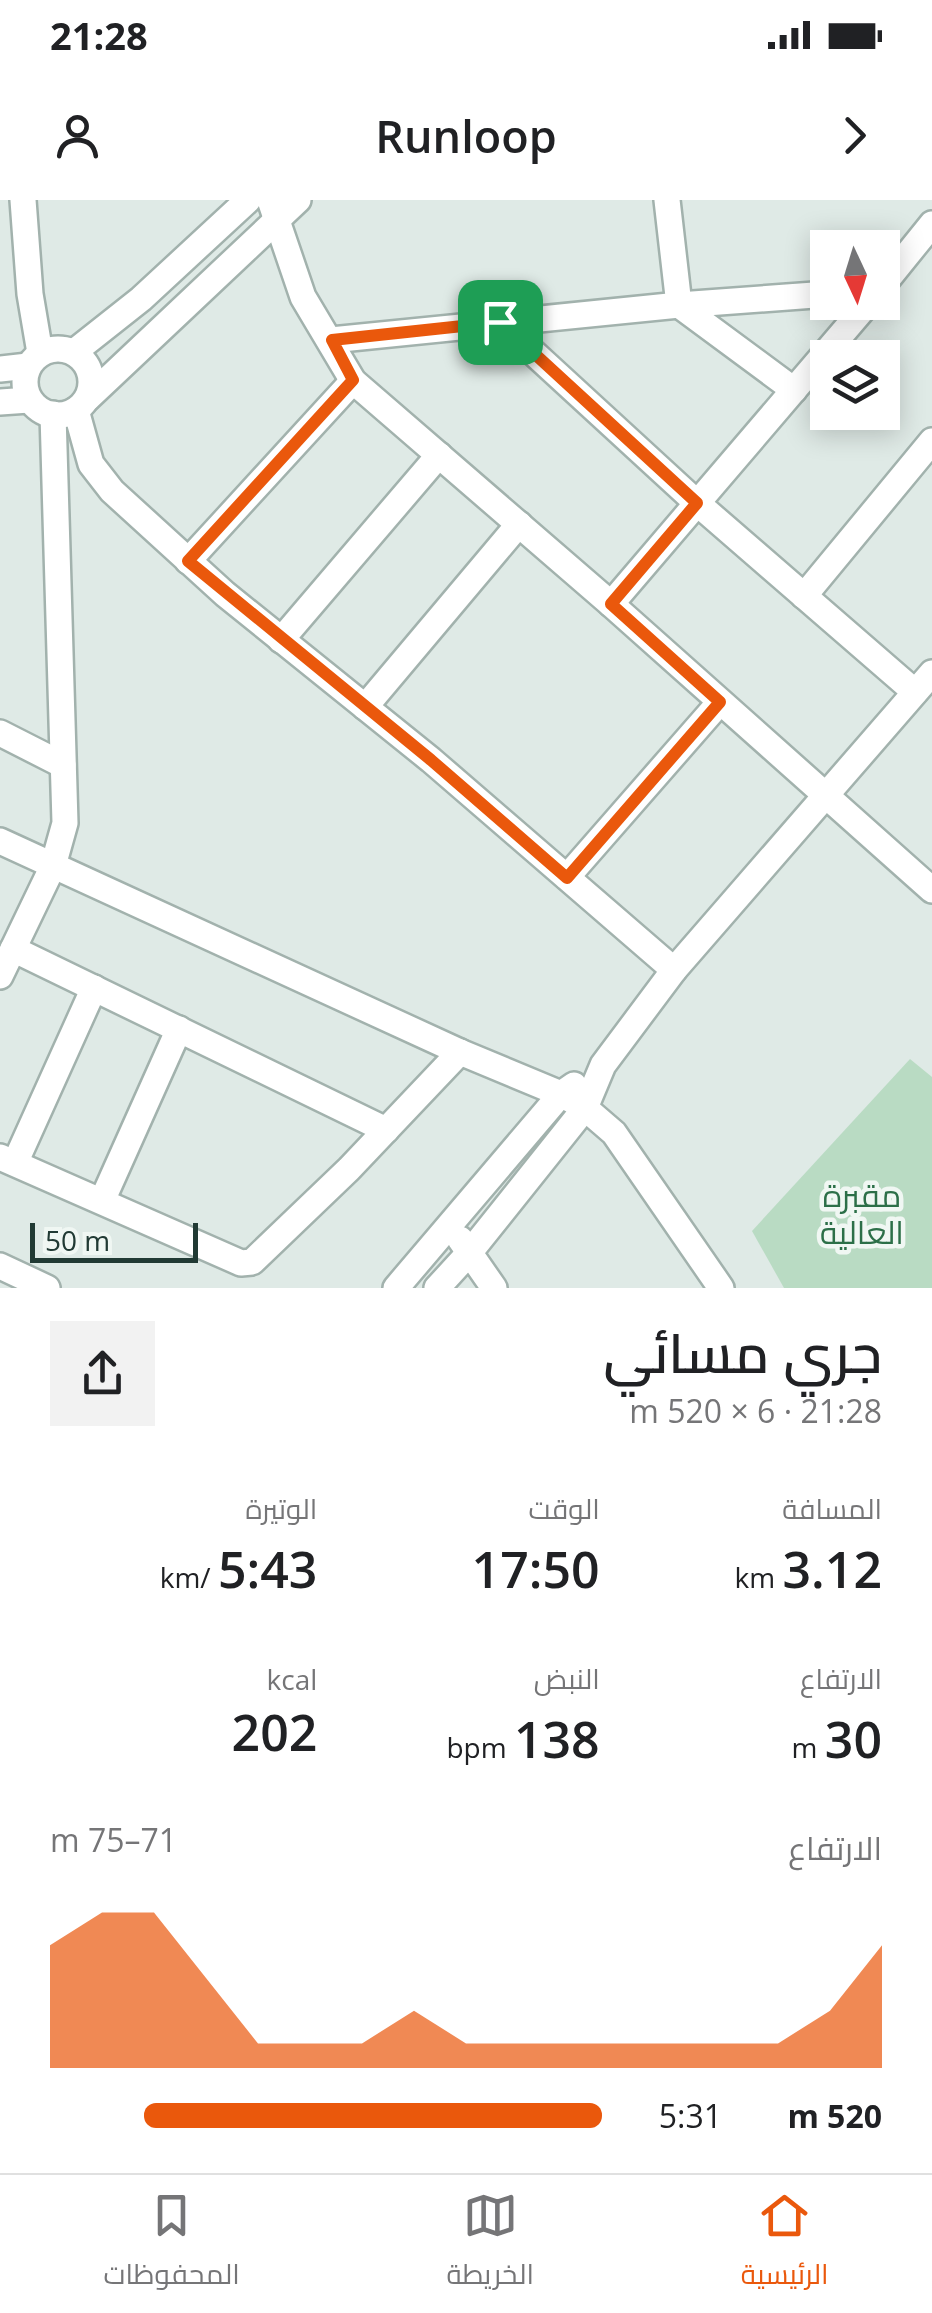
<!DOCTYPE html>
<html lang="ar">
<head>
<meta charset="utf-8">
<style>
	:root { --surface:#fff; --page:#f2f2f2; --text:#202124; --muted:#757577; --line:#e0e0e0; --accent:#ea580c }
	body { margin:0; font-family:"Open Sans",Cairo,sans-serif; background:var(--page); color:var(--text); direction:rtl; height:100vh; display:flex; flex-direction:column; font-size:38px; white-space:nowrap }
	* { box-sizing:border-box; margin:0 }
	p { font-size:32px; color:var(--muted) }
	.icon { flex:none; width:55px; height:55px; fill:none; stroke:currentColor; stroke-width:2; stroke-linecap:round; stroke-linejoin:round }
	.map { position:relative; height:1088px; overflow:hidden; direction:ltr }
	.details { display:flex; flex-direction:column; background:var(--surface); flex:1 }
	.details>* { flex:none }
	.needle { width:65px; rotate:176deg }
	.tools { position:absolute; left:810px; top:30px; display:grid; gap:20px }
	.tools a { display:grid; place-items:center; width:90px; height:90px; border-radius:0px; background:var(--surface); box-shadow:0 5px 25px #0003; font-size:50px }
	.scale { position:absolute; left:30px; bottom:25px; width:168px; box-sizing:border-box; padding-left:10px; border:5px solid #213a34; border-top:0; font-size:28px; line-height:35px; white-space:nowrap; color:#213a34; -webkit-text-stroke:8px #f0f7f3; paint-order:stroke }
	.pin { position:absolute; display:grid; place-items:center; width:85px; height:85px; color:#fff; margin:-42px; border-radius:20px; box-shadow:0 5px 15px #0006 }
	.round { display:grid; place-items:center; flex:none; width:105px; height:105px; border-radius:0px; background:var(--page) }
	.overview { display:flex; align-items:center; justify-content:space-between; height:170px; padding:0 50px }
	h1 { font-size:55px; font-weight:600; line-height:75px }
	.stats { display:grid; grid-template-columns:repeat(3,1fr); gap:15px; height:170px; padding:10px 50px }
	.stats div { display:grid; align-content:center }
	.stats b { font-size:50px; font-weight:600 }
	.stats small { font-size:28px; font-weight:400 }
	.stats p { font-size:28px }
	.chart { height:280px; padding:20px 50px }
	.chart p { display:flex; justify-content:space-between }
	.chart svg { width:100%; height:180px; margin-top:10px; fill:var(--accent); opacity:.7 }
	ul { padding:0 50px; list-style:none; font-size:32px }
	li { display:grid; grid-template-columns:160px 120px 1fr; align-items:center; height:75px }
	li i { height:25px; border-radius:12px; background:var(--accent) }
	.status { display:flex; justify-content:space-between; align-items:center; height:70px; padding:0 50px; background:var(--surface); direction:ltr }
	.status svg { height:28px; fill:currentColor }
	header { display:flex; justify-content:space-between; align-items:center; height:130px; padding:0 50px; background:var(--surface); font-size:45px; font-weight:600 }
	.dock { display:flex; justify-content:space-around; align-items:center; height:140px; border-top:2px solid var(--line); background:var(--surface); font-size:28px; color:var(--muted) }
	.dock a { display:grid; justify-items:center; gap:5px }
	.dock .current { color:var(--accent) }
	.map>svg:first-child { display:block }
	.green { fill:#b9dbc3 }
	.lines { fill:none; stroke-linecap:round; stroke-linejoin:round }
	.minor-casing { stroke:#a2b2ad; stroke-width:30 }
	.minor { stroke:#fff; stroke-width:25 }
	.route-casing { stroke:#fff; stroke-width:20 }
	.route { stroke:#ea580c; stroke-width:12 }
	.labels { text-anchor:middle; stroke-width:9; stroke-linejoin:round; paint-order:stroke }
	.park-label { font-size:32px; fill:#2c6f48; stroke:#f0f7f3 }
</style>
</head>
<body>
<div class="status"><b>21:28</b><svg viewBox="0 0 49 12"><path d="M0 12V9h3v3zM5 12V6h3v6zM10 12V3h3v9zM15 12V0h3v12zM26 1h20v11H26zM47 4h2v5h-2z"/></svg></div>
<header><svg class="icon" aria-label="forward" viewBox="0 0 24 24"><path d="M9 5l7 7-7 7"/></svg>Runloop<svg class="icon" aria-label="person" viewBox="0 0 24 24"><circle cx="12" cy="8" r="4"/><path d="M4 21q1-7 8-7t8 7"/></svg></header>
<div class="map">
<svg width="932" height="1088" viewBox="0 0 932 1088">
	<rect width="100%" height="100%" fill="#dfeae6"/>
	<polygon class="green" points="910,859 932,877 932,1088 784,1088 752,1031"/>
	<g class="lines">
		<defs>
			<g id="minor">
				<polyline points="23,0 30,94 40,153"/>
				<polyline points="270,0 303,97 353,181 611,404 932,690"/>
				<polyline points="667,0 679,105 794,190"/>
				<polyline points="882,86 932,24"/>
				<polyline points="500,122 697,303 915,492"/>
				<polyline points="331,140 679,105 828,94"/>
				<circle cx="58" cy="182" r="33"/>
				<polyline points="74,152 141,99 248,0"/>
				<polyline points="0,169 28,166"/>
				<polyline points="88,198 298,0"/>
				<polyline points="0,202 29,200"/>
				<polyline points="76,210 91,264 112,291 225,394 431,560 674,770"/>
				<polyline points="188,361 353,181"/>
				<polyline points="804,396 932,241"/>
				<polyline points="611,404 869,102"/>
				<polyline points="281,440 439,255"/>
				<polyline points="365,507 519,324"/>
				<polyline points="0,533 63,565"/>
				<polyline points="0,641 460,852 561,894 585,908 614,933 721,1088"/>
				<polyline points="567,677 720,502"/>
				<polyline points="13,749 386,930"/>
				<polyline points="0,776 53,666 65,623 53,214"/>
				<polyline points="0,957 241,1063 252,1062 349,969 460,852"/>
				<polyline points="15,963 94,788"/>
				<polyline points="102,1001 179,829"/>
				<polyline points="460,1039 494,1088"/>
				<polyline points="0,1066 47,1088"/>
				<polyline points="396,1088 561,894 574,885"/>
				<polyline points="437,1088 470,1052 585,908 603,865 674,770 932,473"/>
			</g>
		</defs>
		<use href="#minor" class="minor-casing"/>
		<use href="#minor" class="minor"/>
	</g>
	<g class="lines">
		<defs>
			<polygon id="route" points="500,122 697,303 611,404 720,502 567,678 431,560 188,361 353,180 332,140"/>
		</defs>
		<use href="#route" class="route-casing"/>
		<use href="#route" class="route"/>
	</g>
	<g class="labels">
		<g class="park-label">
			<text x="862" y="1007">مقبرة<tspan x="862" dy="37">العالية</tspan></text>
		</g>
	</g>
</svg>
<div class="tools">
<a><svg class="needle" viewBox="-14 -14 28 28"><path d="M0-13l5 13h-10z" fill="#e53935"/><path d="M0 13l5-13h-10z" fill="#757577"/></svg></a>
<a><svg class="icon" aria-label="layers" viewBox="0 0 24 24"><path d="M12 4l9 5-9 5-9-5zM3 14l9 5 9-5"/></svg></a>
</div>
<div class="scale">50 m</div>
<div class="pin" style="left:500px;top:122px;background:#1e9e55"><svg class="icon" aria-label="arrive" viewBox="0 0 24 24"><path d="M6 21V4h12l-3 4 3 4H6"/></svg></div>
</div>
<section class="details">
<div class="overview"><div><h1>جري مسائي</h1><p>21:28 · 6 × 520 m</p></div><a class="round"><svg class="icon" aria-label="share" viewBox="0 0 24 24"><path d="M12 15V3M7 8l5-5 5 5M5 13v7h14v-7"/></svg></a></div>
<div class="stats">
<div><p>المسافة</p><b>3.12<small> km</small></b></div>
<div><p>الوقت</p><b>17:50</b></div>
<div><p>الوتيرة</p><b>5:43<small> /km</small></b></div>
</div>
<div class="stats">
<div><p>الارتفاع</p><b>30<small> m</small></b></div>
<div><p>النبض</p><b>138<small> bpm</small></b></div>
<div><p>kcal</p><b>202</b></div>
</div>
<div class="chart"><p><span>الارتفاع</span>71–75 m</p>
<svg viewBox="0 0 160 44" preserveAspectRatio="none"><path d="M0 44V14L10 6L20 6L30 22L40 38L50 38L60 38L70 30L80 38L90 38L100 38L110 38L120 38L130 38L140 38L150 30L160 14V44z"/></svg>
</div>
<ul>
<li><b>520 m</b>5:31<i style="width:83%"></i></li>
</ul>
</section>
<nav class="dock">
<a class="current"><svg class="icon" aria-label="home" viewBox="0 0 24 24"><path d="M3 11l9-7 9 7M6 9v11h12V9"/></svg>الرئيسية</a>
<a><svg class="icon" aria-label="map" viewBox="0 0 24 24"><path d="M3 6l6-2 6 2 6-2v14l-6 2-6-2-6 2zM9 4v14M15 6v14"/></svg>الخريطة</a>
<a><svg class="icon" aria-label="saved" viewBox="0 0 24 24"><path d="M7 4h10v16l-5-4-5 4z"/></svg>المحفوظات</a>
</nav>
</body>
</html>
